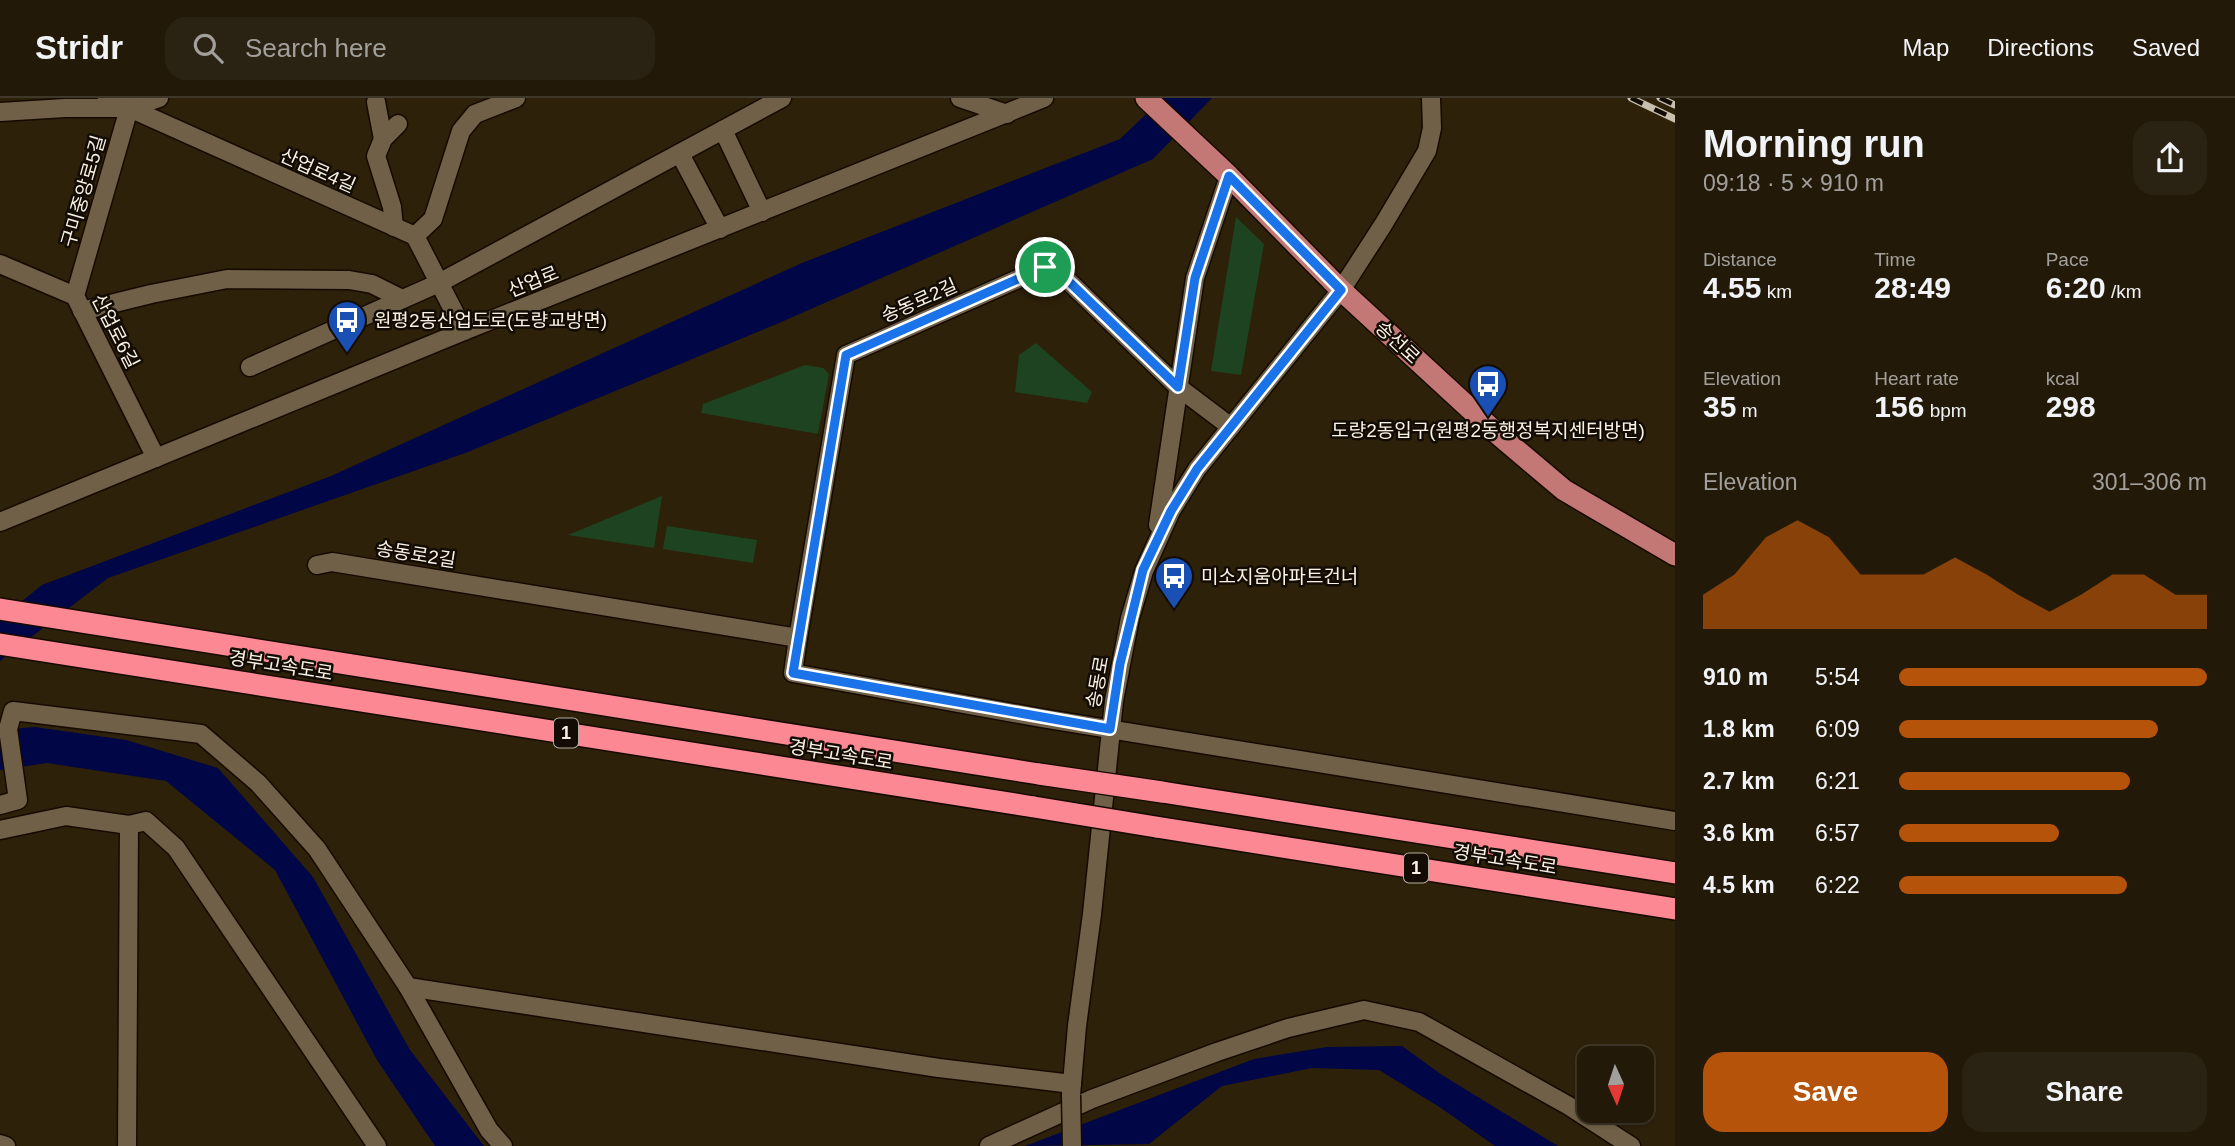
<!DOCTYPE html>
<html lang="en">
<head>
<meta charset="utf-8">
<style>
	:root { --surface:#221908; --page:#2a2212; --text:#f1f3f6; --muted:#a2a09c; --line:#3f3829; --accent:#b45309 }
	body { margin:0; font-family:Helvetica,"Noto Sans KR",sans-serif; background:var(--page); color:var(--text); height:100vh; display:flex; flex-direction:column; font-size:26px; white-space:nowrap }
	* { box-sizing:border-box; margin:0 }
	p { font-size:23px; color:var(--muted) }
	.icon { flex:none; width:38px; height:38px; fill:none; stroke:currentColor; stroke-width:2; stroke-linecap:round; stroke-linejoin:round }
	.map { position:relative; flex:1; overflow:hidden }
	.details { display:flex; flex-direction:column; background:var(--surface); width:560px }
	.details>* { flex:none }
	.needle { width:46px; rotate:177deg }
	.tools { position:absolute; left:1577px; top:948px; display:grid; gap:14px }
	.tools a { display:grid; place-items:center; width:77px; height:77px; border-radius:14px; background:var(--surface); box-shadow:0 2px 5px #0004,0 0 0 2px var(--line); font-size:35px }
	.pin { position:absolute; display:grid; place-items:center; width:60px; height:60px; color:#fff; margin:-30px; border:4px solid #fff; border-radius:50%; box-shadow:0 2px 7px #0007 }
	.round { display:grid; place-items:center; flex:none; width:74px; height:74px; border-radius:21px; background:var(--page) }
	.overview { display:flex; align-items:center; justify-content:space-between; height:119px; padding:0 28px }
	h1 { font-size:38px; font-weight:800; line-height:52px }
	.stats { display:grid; grid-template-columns:repeat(3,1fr); gap:10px; height:119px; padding:7px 28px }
	.stats div { display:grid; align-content:center }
	.stats b { font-size:30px; font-weight:800 }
	.stats small { font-size:19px; font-weight:400 }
	.stats p { font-size:19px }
	.chart { height:196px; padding:14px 28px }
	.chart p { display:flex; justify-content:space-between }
	.chart svg { width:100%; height:126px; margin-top:7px; fill:var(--accent); opacity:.7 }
	.primary-button { display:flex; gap:14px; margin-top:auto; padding:14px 28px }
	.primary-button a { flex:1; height:80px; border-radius:21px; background:var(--accent); color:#fff; font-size:28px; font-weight:800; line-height:80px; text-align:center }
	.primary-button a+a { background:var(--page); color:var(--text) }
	ul { padding:0 28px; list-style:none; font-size:23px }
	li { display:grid; grid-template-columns:112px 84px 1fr; align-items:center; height:52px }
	li i { height:18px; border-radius:9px; background:var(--accent) }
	header { display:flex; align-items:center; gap:42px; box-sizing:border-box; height:98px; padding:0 35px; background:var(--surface); border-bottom:2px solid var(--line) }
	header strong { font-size:33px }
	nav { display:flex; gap:38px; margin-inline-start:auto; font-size:24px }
	.search { width:490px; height:63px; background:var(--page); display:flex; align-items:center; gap:18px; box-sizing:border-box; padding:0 24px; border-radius:21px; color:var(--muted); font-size:26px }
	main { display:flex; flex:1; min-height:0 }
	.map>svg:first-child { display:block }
	.green { fill:#1d4320 }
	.water { fill:#000646 }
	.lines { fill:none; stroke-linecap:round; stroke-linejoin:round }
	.minor-casing { stroke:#160a00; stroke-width:21 }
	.major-casing { stroke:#160a00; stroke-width:24 }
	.highway-casing { stroke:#160a00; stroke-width:24 }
	.minor { stroke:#6f6047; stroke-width:18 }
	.major { stroke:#c47875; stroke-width:21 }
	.highway { stroke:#fc8894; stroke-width:21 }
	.rail-casing { stroke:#c8bfaf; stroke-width:7 }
	.rail { stroke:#120c04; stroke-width:4.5; stroke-dasharray:13; stroke-linecap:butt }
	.minor-bridge-casing { stroke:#160a00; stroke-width:21; stroke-linecap:butt }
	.highway-bridge-casing { stroke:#160a00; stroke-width:24; stroke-linecap:butt }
	.minor-bridge { stroke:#6f6047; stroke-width:18 }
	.highway-bridge { stroke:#fc8894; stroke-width:21 }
	.route-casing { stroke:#fff; stroke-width:14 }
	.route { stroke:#1a73e8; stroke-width:9 }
	.labels { text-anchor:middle; stroke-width:5; stroke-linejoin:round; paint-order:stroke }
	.shield { fill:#120c04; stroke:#b4ada1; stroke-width:2 }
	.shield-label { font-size:18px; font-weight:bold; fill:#faf2e4 }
	.street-label { font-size:19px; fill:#faf2e4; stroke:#120c04 }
	.poi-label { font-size:19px; fill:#faf2e4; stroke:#120c04; text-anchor:start }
</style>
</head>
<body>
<header>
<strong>Stridr</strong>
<div class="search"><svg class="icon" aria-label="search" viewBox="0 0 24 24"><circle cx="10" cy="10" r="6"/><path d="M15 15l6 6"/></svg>Search here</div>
<nav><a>Map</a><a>Directions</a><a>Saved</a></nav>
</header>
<main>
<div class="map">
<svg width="1675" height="1048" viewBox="0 0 1675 1048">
	<rect width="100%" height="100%" fill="#2e210a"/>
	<g class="green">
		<polygon points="1236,119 1264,146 1241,277 1211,273"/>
		<polygon points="1036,245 1092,294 1087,305 1015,294 1019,257"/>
		<polygon points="805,267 823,270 829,276 818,336 701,315 703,306"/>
		<polygon points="662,398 654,450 568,437"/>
		<polygon points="667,428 757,442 753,465 663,451"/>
	</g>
	<g class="water">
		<polygon points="1163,0 1212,0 1153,61 779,225 468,354 108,480 0,563 0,521 42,487 331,378 802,165 1120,41"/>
		<polygon points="35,629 126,642 218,670 313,779 410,952 484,1048 435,1048 377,962 275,772 166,683 47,665 0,672 0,632"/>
		<polygon points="1402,948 1442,977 1558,1048 1495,1048 1441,1010 1379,972 1312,970 1222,988 1149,1046 1025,1048 1254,961 1327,949"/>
	</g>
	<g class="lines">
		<defs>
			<g id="minor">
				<polyline points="107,0 415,138 464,233"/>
				<polyline points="960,0 1007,16"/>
				<polyline points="376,4 383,41"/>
				<polyline points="0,14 65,10 130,10 159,0"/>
				<polyline points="723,32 762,114"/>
				<polyline points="680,56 720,131"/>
				<polyline points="394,129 392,109 376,58 383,41 398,26"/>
				<polyline points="415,138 433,121 461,33 475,16 516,0"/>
				<polyline points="0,166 75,198 156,360"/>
				<polyline points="75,198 132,0"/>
				<polyline points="82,213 151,196 227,181 349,182 372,186 402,201"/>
				<polyline points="250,269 439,185 782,0"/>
				<polyline points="0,424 464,233 1044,0"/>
				<polyline points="1158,427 1195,180 1229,78"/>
				<polyline points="317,467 332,464 798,540 846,257 1045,169 1057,172 1178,289 1231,329"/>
				<polyline points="798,540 793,575 1041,620 1675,723"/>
				<polyline points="0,707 18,702 8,631 13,613 201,636 258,685 317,751 408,889 489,1032 503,1048"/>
				<polyline points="0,732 66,718 129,727 146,723 176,750 377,1048"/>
				<polyline points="408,889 939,970 1072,986"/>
				<polyline points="1071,997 1077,928 1092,816 1114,603 1130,520 1144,473 1171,413 1197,371 1341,192 1383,127 1427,53 1432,30 1431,0"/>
				<polyline points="0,1046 6,1048"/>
				<polyline points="127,1048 129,727"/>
				<polyline points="989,1048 1092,1001 1217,954 1288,930 1364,912 1419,924 1569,1008 1631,1048"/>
			</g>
			<polyline id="major" points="1146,0 1229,78 1341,192 1493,332 1564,392 1675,457"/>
			<g id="highway">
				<polyline points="0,511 1039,676"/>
				<polyline points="0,546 1034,709"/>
				<polyline points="1162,694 1675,775"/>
				<polyline points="1156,729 1675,811"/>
			</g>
		</defs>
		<use href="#minor" class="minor-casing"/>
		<use href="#major" class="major-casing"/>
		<use href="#highway" class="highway-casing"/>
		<use href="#minor" class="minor"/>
		<use href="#major" class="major"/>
		<use href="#highway" class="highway"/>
		<defs>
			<g id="rail">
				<polyline points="1631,0 1675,21"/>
				<polyline points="1660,0 1675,7"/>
			</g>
		</defs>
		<use href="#rail" class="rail-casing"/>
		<use href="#rail" class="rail"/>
		<defs>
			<polyline id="minor-bridge" points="1071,997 1072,1048"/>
			<g id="highway-bridge">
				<polyline points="1039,676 1162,694"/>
				<polyline points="1034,709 1156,729"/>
			</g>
		</defs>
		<use href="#minor-bridge" class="minor-bridge-casing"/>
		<use href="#highway-bridge" class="highway-bridge-casing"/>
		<use href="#minor-bridge" class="minor-bridge"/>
		<use href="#highway-bridge" class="highway-bridge"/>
	</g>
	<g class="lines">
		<defs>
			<polygon id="route" points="1229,78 1341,192 1197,371 1171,413 1143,472 1120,566 1110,631 793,575 846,257 1045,169 1057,172 1178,289 1195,180"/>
		</defs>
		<use href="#route" class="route-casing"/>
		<use href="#route" class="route"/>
	</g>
	<defs>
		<symbol id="bus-pin" viewBox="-11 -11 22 30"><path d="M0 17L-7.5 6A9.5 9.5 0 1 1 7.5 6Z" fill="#1a4fb4" stroke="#120c04"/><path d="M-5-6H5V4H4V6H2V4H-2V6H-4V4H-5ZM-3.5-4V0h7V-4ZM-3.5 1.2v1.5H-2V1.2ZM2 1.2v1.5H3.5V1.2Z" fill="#fff"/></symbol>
	</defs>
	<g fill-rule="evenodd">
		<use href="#bus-pin" x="325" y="200" width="44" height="60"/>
		<use href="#bus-pin" x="1466" y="264" width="44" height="60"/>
		<use href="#bus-pin" x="1152" y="456" width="44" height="60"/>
	</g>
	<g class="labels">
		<g class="shield">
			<rect x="554" y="620.5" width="24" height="29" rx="5"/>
			<rect x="1404" y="755.5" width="24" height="29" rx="5"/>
		</g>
		<g class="shield-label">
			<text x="566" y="641">1</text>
			<text x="1416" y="776">1</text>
		</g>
		<g class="street-label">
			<text transform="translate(318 72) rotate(24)" y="7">산업로4길</text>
			<text transform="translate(83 93) rotate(-74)" y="7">구미중앙로5길</text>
			<text transform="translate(533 183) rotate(-22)" y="7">산업로</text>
			<text transform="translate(919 202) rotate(-24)" y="7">송동로2길</text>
			<text transform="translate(116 233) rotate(63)" y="7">산업로6길</text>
			<text transform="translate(1398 244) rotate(43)" y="7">송선로</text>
			<text transform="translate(416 456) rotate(9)" y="7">송동로2길</text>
			<text transform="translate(281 567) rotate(9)" y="7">경부고속도로</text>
			<text transform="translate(1097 584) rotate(-80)" y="7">송동로</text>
			<text transform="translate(841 656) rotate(9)" y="7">경부고속도로</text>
			<text transform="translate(1505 761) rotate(9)" y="7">경부고속도로</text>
		</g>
		<g class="poi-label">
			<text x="374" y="229">원평2동산업도로(도량교방면)</text>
			<text x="1488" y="339" text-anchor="middle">도량2동입구(원평2동행정복지센터방면)</text>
			<text x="1201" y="485">미소지움아파트건너</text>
		</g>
	</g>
</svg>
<div class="tools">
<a><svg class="needle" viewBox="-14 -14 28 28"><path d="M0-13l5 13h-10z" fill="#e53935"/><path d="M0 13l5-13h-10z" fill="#a2a09c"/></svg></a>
</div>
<div class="pin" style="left:1045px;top:169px;background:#1e9e55"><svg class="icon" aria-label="arrive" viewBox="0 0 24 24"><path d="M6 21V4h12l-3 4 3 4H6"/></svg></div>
</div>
<section class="details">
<div class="overview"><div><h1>Morning run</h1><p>09:18 · 5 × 910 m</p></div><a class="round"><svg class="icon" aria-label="share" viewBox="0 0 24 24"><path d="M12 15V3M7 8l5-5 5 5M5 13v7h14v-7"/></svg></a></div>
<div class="stats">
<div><p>Distance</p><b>4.55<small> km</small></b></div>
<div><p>Time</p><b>28:49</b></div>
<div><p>Pace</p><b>6:20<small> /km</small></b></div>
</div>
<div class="stats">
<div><p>Elevation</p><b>35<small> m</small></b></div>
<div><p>Heart rate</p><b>156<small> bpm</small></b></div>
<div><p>kcal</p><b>298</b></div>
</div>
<div class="chart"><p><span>Elevation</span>301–306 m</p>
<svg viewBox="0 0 160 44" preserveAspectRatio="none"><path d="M0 44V32L10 25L20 12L30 6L40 12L50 25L60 25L70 25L80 19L90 25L100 32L110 38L120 32L130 25L140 25L150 32L160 32V44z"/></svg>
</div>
<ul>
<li><b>910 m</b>5:54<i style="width:100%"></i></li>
<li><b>1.8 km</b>6:09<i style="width:84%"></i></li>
<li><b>2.7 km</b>6:21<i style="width:75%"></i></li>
<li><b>3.6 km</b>6:57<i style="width:52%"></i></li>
<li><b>4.5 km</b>6:22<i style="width:74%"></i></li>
</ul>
<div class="primary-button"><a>Save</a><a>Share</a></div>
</section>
</main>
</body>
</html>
